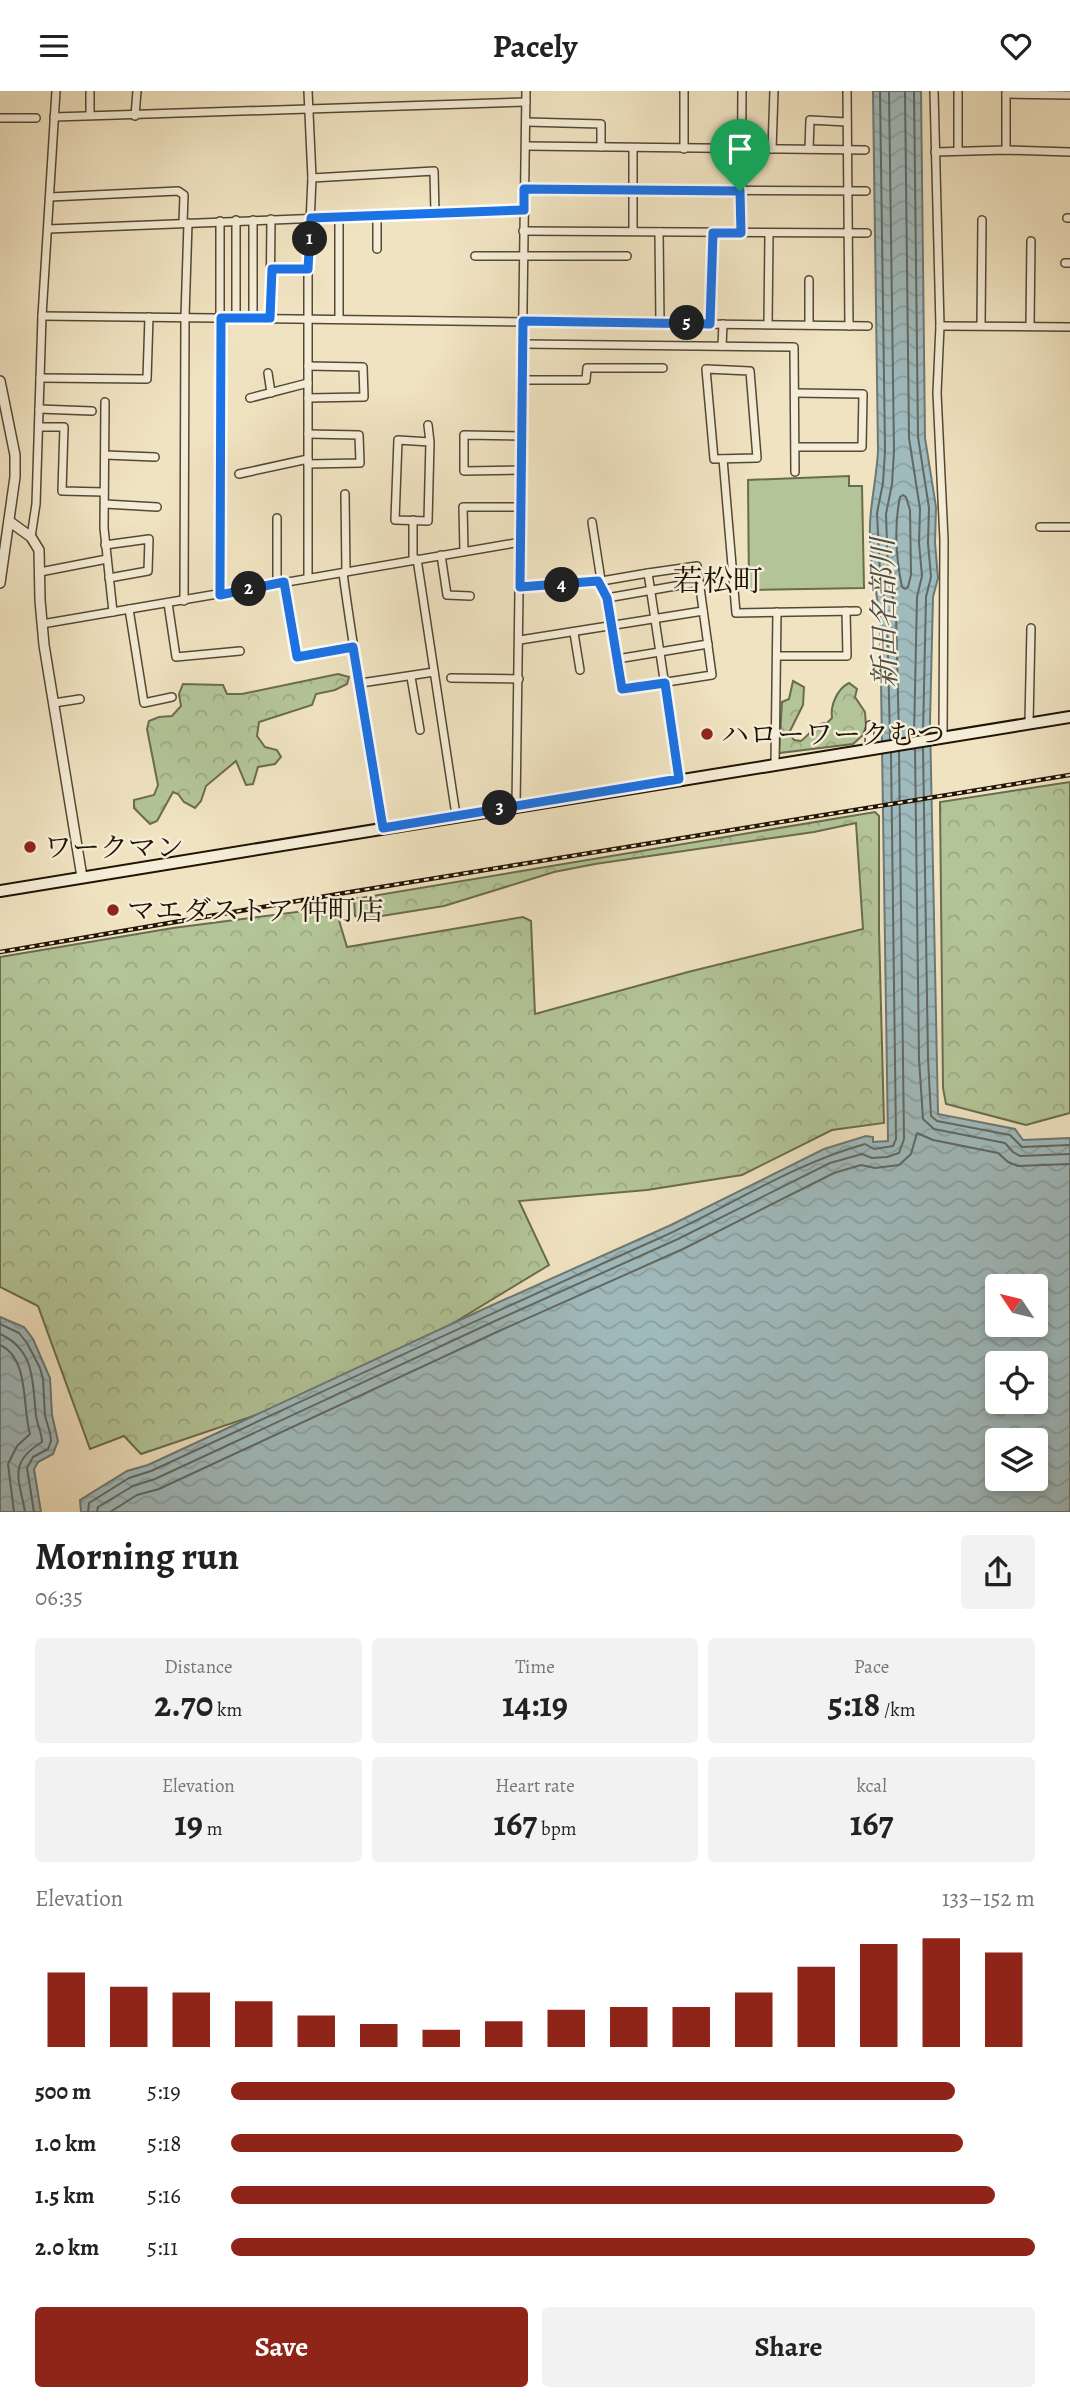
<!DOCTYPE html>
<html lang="en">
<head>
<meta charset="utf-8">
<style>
	:root { --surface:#fff; --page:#f2f2f2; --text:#222; --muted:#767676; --accent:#8f2418 }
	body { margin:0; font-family:Alegreya,"Noto Serif JP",serif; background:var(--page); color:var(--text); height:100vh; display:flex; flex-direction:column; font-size:26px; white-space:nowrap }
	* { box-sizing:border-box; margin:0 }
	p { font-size:23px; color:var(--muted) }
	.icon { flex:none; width:38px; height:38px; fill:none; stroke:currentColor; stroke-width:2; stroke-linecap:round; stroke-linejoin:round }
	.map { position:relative; height:1421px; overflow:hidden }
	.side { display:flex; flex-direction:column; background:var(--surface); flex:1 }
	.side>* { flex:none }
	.needle { width:46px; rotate:305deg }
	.buttons { position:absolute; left:985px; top:1183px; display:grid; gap:14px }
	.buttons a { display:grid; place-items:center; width:63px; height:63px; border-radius:7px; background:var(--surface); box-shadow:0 4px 10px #0003; font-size:35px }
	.pin { position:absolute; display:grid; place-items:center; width:60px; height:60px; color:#fff; margin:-72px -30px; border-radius:50% 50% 50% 0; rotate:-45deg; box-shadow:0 0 7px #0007 }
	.pin .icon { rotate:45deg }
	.km { position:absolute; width:35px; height:35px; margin:-18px; border-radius:50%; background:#222; color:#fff; font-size:19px; line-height:35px; text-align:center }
	.round { display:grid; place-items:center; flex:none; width:74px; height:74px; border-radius:7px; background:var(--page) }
	.headline { display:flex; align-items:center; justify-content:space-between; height:119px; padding:0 35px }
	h1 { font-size:38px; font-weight:700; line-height:52px }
	.metrics { display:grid; grid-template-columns:repeat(3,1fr); gap:10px; height:119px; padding:7px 35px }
	.metrics div { display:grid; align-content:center; border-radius:7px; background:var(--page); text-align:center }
	.metrics b { font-size:35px; font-weight:700 }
	.metrics small { font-size:19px; font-weight:400 }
	.metrics p { font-size:19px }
	.chart { height:196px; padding:14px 35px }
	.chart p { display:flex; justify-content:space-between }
	.chart svg { width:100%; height:126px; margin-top:7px; stroke:var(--accent); stroke-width:6 }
	.primary-button { display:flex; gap:14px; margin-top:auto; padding:14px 35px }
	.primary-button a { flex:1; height:80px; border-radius:7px; background:var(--accent); color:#fff; font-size:28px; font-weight:700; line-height:80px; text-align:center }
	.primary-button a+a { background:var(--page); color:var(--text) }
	ul { padding:0 35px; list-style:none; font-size:23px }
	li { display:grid; grid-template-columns:112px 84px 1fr; align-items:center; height:52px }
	li i { height:18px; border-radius:9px; background:var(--accent) }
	header { display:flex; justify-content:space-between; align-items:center; height:91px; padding:0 35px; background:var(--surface); font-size:32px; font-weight:700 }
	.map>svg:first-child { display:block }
	.green { fill:#b3c598; stroke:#6a6c4e; stroke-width:2 }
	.forest { fill:url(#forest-crowns); stroke:#6a6c4e; stroke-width:2 }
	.water { fill:url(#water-waves); stroke:#6d7874; stroke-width:2; fill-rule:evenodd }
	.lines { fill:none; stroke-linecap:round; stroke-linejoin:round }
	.shore { stroke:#606862; stroke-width:2 }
	.minor-casing { stroke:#554834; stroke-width:10 }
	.tertiary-casing { stroke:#554834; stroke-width:12 }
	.secondary-casing { stroke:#211405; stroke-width:14 }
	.minor { stroke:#f5edd7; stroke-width:7 }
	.tertiary { stroke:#f5edd7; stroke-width:9 }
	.secondary { stroke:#f5edd7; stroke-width:10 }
	.rail-casing { stroke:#211405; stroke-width:4.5 }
	.rail { stroke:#f5edd7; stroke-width:2; stroke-dasharray:5; stroke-linecap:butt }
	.route-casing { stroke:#fff; stroke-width:14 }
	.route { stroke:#1a73e8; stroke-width:9 }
	.poi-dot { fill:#8f2418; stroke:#f5edd7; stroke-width:2.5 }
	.labels { text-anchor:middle; stroke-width:5; stroke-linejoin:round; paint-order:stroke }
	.poi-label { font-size:28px; fill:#211405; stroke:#f5edd7; text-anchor:start }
	.neighbourhood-label { font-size:30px; fill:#211405; stroke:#f5edd7 }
	.water-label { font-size:30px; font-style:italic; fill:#4d4e46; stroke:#f5edd7 }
</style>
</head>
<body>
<header><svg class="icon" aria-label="menu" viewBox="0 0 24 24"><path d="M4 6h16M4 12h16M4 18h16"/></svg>Pacely<svg class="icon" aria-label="heart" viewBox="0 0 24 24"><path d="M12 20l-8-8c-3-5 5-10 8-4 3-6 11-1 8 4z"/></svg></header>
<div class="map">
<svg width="1070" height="1421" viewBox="0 0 1070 1421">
	<defs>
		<pattern id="forest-crowns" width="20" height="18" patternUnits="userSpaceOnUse" patternTransform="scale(1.75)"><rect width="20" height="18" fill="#b3c598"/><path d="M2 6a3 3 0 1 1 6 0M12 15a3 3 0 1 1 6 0" fill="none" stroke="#9aa882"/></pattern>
		<pattern id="water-waves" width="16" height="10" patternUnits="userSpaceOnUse" patternTransform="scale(1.75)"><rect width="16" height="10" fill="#a0bbbe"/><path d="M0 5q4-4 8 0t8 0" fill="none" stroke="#8aa0a2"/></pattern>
	</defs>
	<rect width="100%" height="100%" fill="#f0e3c1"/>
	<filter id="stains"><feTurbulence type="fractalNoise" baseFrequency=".00286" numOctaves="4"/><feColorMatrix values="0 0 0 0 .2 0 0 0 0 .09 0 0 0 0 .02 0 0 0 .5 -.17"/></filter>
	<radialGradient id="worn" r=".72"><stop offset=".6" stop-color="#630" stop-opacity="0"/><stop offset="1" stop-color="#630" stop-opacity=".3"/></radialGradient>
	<polygon class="green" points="849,385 849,395 862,395 864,497 749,499 748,389"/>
	<g class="forest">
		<polygon points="338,583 349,586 347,593 335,599 316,603 312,614 259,631 257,645 265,656 277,659 281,666 275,673 258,676 253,693 246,694 236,670 206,695 201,710 195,717 184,711 178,703 173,701 157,730 150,733 134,717 134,709 154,704 158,694 147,638 149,630 159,626 172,625 181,615 179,603 183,593 223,594 227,603 242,603"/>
		<path d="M793,590L804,596L803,614L789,642L794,649L801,650C811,643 814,632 827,632L832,627C830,615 837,598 849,592L857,598L855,606L865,621L866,635L863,644L853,653L779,662L782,611L789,608Z"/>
		<polygon points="1070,691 1070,1022 1026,1034 946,1013 943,997 940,711"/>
		<polygon points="875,721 879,725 879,839 884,1032 832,1039 742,1084 647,1099 519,1110 549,1174 414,1256 333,1298 141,1363 124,1345 90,1358 38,1215 0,1196 0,866 173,837 335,816 347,856 523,826 531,830 535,923 688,881 863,838 856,732 814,741 595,773 554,781 444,815 363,828 355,825 354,808"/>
	</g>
	<g class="water">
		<path d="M873,0H921L925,347L936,416L935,452L938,487L933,506L930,631L938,1023L1015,1038L1023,1049L1070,1047V1421H81L80,1409L127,1380L148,1374L488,1216L671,1134L824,1058L866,1045L873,1046V1051L888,1050L880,524C874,490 867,454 871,420C873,400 877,380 878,360ZM998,1195H1036V1234H998ZM998,1272H1036V1311H998ZM998,1349H1036V1388H998Z"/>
		<polygon points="0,1226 24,1236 33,1248 50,1287 52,1324 58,1350 53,1363 38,1371 34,1378 41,1421 0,1421"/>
	</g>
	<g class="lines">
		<g class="shore">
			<polyline points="880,0 885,360 883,392 877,422 880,483 887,523 890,648"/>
			<polyline points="889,0 894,360 892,393 886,423 888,482 896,523 899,647"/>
			<polyline points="905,0 909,347 920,418 919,452 922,485 917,506 914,644"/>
			<polyline points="914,0 918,346 929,417 928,452 931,486 926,506 923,643"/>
			<path d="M903,404L906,406L910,419L911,484L908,496L905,498L902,496C896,467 894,435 900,406Z"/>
			<polyline points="923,657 928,968 931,1025 937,1030 1010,1044 1022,1056 1070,1054"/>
			<polyline points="915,658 919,968 923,1028 934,1038 1005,1052 1013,1061 1020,1065 1070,1063"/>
			<polyline points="0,1233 19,1242 27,1252 40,1277 43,1288 45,1325 50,1342 51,1350 48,1358 33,1366 27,1377 34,1421"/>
			<path d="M0,1243C36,1260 32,1291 36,1324C37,1334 42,1342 42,1351C8,1372 19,1387 25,1421"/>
			<path d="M0,1254C30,1268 22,1317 30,1343L17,1355L8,1373L14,1421"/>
			<path d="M88,1421L89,1412L129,1387L151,1380C321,1301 491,1222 662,1146C730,1115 793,1073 865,1053L874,1058L893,1055L896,1048L891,662"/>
			<polyline points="97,1421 98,1416 133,1395 155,1388 495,1230 678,1148 830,1072 862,1063 872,1067 887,1066 899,1062 904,1048 899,661"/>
			<polyline points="110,1421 137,1404 159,1398 499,1240 683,1158 834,1082 861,1074 875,1077 899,1074 911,1063 917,1042 933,1049 998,1062 1008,1071 1018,1075 1070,1073"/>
		</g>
		<defs>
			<g id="minor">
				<polyline points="684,0 684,58"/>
				<polyline points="847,0 849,235"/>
				<polyline points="934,0 940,235 937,302 944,449 943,646"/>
				<polyline points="958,0 958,60"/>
				<polyline points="1006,3 1070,4"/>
				<polyline points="90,24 90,0"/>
				<polyline points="135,25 137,0"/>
				<polyline points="54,26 526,11"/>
				<polyline points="0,27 36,27"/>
				<polyline points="526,31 601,33 601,56"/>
				<polyline points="526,55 865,59"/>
				<polyline points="772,58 774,0"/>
				<polyline points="809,58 810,29 847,31"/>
				<polyline points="1006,59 1006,1"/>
				<polyline points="935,61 1006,59 1070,61"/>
				<polyline points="312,87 434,80 435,122"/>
				<polyline points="525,98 866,100"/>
				<polyline points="50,106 178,100 184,104 183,132"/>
				<polyline points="1067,127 1070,127"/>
				<polyline points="220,130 220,504"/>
				<polyline points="48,138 524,119"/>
				<polyline points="523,140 867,142"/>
				<polyline points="633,140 633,57"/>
				<polyline points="659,141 660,232"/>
				<polyline points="741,142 742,0"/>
				<polyline points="377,158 377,124"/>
				<polyline points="475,165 627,165"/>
				<polyline points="1065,172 1070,172"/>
				<polyline points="272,178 308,178"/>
				<polyline points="809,189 809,234"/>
				<polyline points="42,225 868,235"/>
				<polyline points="253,226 253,129"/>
				<polyline points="236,227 236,129"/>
				<polyline points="270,227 271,128"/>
				<polyline points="339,227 339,126"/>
				<polyline points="710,233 713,142"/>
				<polyline points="768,233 769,143"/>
				<polyline points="981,234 982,129"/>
				<polyline points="940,235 1070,236"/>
				<polyline points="1030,235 1031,150"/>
				<polyline points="523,253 794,256 795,381"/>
				<polyline points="722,255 723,233"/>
				<polyline points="308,275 363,276 364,306 308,307"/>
				<polygon points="706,278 750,280 757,367 714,368"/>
				<polyline points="268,282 271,302"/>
				<polyline points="40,287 147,288 149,226"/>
				<polyline points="523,289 586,289 587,277 663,277"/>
				<polyline points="795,302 863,303 862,356 796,356"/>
				<polyline points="250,307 308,292"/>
				<polyline points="105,311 104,437 113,521"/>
				<polyline points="39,318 92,320"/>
				<polyline points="428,334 430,351 428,430 395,429 398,349 430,351"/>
				<polyline points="39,336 64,336 62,400 104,401"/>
				<polyline points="105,364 155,366"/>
				<polyline points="723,368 736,522 857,520"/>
				<polyline points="308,373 360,372 359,344 308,343"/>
				<polyline points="522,379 464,380 464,344 523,345"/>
				<polyline points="239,383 308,368"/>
				<polyline points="345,403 346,481"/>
				<polyline points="105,413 157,416"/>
				<polyline points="592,431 601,489"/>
				<polyline points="1040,436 1070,436"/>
				<polyline points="31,446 36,413 42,225 56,0"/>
				<polyline points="105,454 149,448 148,480 109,487"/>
				<polyline points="464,460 463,416 522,416"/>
				<polyline points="441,464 447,504 470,505"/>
				<polyline points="417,468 456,724"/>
				<polyline points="413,469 413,429"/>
				<polyline points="40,481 107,468"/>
				<path d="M343,482C354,567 370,652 383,737"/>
				<polyline points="648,482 697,475 712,584 622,598 607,507 698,491"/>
				<polyline points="308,487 308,178 312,87 308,0"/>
				<polyline points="598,490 607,507"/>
				<polyline points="284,491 297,566 353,556"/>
				<polyline points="277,492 277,427"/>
				<polyline points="520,496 590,492 648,482 679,688"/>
				<polyline points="184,510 185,226 188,132"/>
				<polyline points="168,512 176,566 240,560"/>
				<polyline points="129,518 144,612 172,606"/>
				<polyline points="42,533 521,451"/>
				<polyline points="574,542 580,579"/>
				<polyline points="520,549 703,520"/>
				<polyline points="777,565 847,565 846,520"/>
				<polyline points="617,568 708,553"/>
				<polyline points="411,586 420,639"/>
				<polyline points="451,587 519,588"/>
				<polyline points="361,592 434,581"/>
				<polyline points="54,612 80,608"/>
				<polyline points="1029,632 1031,537"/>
				<polyline points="869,658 870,634"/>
				<polyline points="775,673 777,521"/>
				<polyline points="516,715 526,0"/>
			</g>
			<g id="tertiary">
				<polyline points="0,290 15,364 15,386 0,492"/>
				<polyline points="9,430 31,446 39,459 40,509 44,554 82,786"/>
			</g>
			<polyline id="secondary" points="0,800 1070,626"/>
		</defs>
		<use href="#minor" class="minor-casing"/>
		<use href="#tertiary" class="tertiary-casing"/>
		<use href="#secondary" class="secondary-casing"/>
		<use href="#minor" class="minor"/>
		<use href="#tertiary" class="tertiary"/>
		<use href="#secondary" class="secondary"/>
		<defs>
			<polyline id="rail" points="0,861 344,802 1070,684"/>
		</defs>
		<use href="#rail" class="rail-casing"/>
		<use href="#rail" class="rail"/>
	</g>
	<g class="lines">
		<defs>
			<polygon id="route" points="524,98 740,100 741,142 713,142 710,233 523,230 520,496 598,490 607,507 622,598 665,592 679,688 383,737 353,556 297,566 284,491 220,504 221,227 270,227 272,178 308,178 311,127 524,119"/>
		</defs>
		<use href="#route" class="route-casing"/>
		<use href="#route" class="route"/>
	</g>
	<g class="poi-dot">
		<circle cx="707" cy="643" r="7"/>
		<circle cx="30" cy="756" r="7"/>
		<circle cx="113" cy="819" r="7"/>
	</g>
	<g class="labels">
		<g class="poi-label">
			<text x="721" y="653">ハローワークむつ</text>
			<text x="44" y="766">ワークマン</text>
			<text x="127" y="829">マエダストア 仲町店</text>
		</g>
		<g class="neighbourhood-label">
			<text x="718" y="500">若松町</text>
		</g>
		<g class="water-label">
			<text transform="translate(884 522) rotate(-91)" y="10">新田名部川</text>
		</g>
	</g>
	<rect width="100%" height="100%" filter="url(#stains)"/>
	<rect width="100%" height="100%" fill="url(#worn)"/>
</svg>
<div class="buttons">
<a><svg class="needle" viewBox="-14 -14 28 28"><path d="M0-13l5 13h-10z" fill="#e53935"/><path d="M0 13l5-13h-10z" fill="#767676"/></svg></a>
<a><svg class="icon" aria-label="locate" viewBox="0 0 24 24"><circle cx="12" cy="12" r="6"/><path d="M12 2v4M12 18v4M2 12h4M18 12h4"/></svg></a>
<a><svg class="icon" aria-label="layers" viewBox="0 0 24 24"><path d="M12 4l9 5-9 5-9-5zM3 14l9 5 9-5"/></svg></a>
</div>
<div class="pin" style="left:740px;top:100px;background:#1e9e55"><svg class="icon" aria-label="arrive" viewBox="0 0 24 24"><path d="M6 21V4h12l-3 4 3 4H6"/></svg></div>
<b class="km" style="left:310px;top:148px">1</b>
<b class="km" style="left:249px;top:498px">2</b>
<b class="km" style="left:500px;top:717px">3</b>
<b class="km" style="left:562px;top:494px">4</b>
<b class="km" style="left:687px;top:232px">5</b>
</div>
<section class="side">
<div class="headline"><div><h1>Morning run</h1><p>06:35</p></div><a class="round"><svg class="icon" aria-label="share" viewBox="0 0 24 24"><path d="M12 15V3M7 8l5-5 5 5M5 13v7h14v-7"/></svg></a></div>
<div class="metrics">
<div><p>Distance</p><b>2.70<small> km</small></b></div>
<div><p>Time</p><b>14:19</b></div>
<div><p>Pace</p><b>5:18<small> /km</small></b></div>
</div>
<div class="metrics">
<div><p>Elevation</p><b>19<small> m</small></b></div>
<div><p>Heart rate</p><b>167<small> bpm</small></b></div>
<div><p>kcal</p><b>167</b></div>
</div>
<div class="chart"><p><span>Elevation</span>133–152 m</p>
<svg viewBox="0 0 160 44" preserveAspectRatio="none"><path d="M5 44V18M15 44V23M25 44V25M35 44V28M45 44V33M55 44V36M65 44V38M75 44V35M85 44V31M95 44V30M105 44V30M115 44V25M125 44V16M135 44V8M145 44V6M155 44V11"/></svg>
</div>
<ul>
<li><b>500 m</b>5:19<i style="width:90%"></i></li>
<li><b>1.0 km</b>5:18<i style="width:91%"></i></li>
<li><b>1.5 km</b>5:16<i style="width:95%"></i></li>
<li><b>2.0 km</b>5:11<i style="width:100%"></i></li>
</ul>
<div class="primary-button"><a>Save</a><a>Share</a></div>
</section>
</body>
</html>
